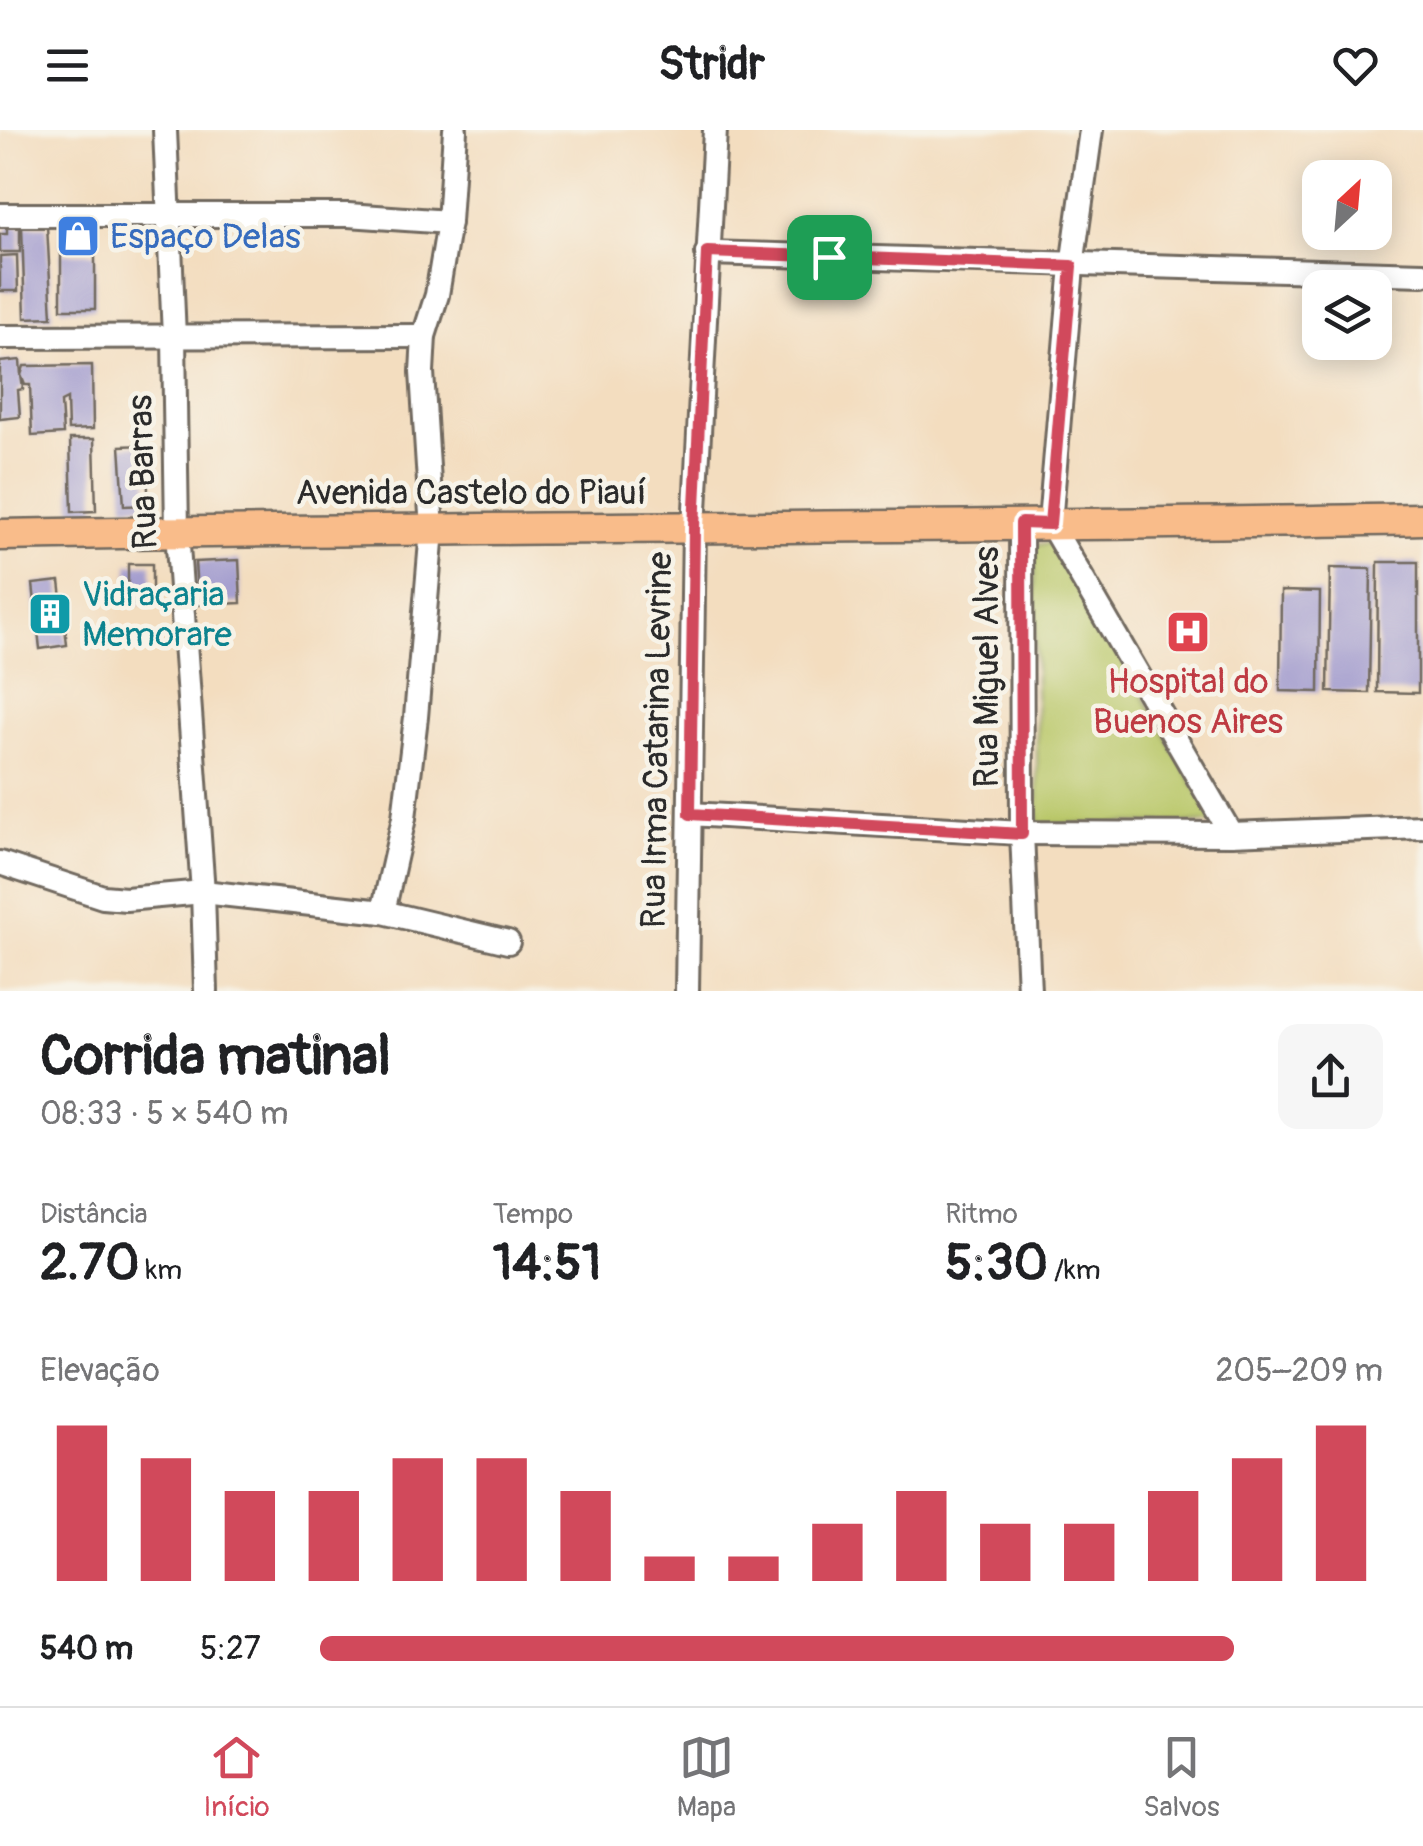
<!DOCTYPE html>
<html lang="pt">
<head>
<meta charset="utf-8">
<style>
	:root { --surface:#fff; --page:#f6f6f6; --text:#202124; --muted:#757577; --line:#e0e0e0; --accent:#d1495b }
	body { margin:0; font-family:Pangolin,sans-serif; background:var(--page); color:var(--text); height:100vh; display:flex; flex-direction:column; font-size:38px; white-space:nowrap }
	* { box-sizing:border-box; margin:0 }
	p { font-size:32px; color:var(--muted) }
	.icon { flex:none; width:55px; height:55px; fill:none; stroke:currentColor; stroke-width:2; stroke-linecap:round; stroke-linejoin:round }
	.map { position:relative; height:861px; overflow:hidden }
	.side { display:flex; flex-direction:column; background:var(--surface); flex:1 }
	.side>* { flex:none }
	.needle { width:65px; rotate:26deg }
	.controls { position:absolute; left:1302px; top:30px; display:grid; gap:20px }
	.controls a { display:grid; place-items:center; width:90px; height:90px; border-radius:20px; background:var(--surface); box-shadow:0 5px 25px #0003; font-size:50px }
	.pin { position:absolute; display:grid; place-items:center; width:85px; height:85px; color:#fff; margin:-42px; border-radius:20px; box-shadow:0 5px 15px #0006 }
	.round { display:grid; place-items:center; flex:none; width:105px; height:105px; border-radius:20px; background:var(--page) }
	.head { display:flex; align-items:center; justify-content:space-between; height:170px; padding:0 40px }
	h1 { font-size:55px; font-weight:700; line-height:75px }
	.figures { display:grid; grid-template-columns:repeat(3,1fr); gap:15px; height:170px; padding:10px 40px }
	.figures div { display:grid; align-content:center }
	.figures b { font-size:50px; font-weight:700 }
	.figures small { font-size:28px; font-weight:400 }
	.figures p { font-size:28px }
	.chart { height:280px; padding:20px 40px }
	.chart p { display:flex; justify-content:space-between }
	.chart svg { width:100%; height:180px; margin-top:10px; stroke:var(--accent); stroke-width:6 }
	ul { padding:0 40px; list-style:none; font-size:32px }
	li { display:grid; grid-template-columns:160px 120px 1fr; align-items:center; height:75px }
	li i { height:25px; border-radius:12px; background:var(--accent) }
	header { display:flex; justify-content:space-between; align-items:center; height:130px; padding:0 40px; background:var(--surface); font-size:45px; font-weight:700 }
	.tab-bar { display:flex; justify-content:space-around; align-items:center; height:140px; border-top:2px solid var(--line); background:var(--surface); font-size:28px; color:var(--muted) }
	.tab-bar a { display:grid; justify-items:center; gap:5px }
	.tab-bar .on { color:var(--accent) }
	.map>svg:first-child { display:block }
	.green { fill:#bac86a; stroke:#727a4a; stroke-width:2.5 }
	.building { fill:#a59fcf }
	.lines { fill:none; stroke-linecap:round; stroke-linejoin:round }
	.minor-casing { stroke:#71695f; stroke-width:28 }
	.major-casing { stroke:#71695f; stroke-width:35 }
	.minor { stroke:#fff; stroke-width:22 }
	.major { stroke:#f9bc8a; stroke-width:30 }
	.route-casing { stroke:#fff; stroke-width:20 }
	.route { stroke:#d1495b; stroke-width:12 }
	.labels { text-anchor:middle; stroke-width:9; stroke-linejoin:round; paint-order:stroke }
	.shop-label { font-size:35px; fill:#366cbe; stroke:#f7f3e8; text-anchor:start }
	.street-label { font-size:35px; fill:#2b2b2b; stroke:#f7f3e8 }
	.culture-label { font-size:35px; fill:#0d838f; stroke:#f7f3e8; text-anchor:start }
	.health-label { font-size:35px; fill:#be3a42; stroke:#f7f3e8 }
</style>
</head>
<body>
<header><svg class="icon" aria-label="menu" viewBox="0 0 24 24"><path d="M4 6h16M4 12h16M4 18h16"/></svg>Stridr<svg class="icon" aria-label="heart" viewBox="0 0 24 24"><path d="M12 20l-8-8c-3-5 5-10 8-4 3-6 11-1 8 4z"/></svg></header>
<div class="map">
<svg width="1423" height="861" viewBox="0 0 1423 861">
	<rect width="100%" height="100%" fill="#f7f3e8"/>
	<filter id="ink" filterUnits="userSpaceOnUse"><feTurbulence type="fractalNoise" baseFrequency=".01" numOctaves="2"/><feDisplacementMap in="SourceGraphic" scale="20" xChannelSelector="R" yChannelSelector="G"/><feConvolveMatrix kernelMatrix="1 2 1 2 8 2 1 2 1" color-interpolation-filters="sRGB"/></filter>
	<filter id="wash" filterUnits="userSpaceOnUse"><feTurbulence type="fractalNoise" baseFrequency=".0048" numOctaves="4" result="noise"/><feDisplacementMap in="SourceGraphic" scale="40" xChannelSelector="R" yChannelSelector="G"/><feGaussianBlur stdDeviation="2.25" result="paint"/><feColorMatrix in="noise" values="0 0 0 0 0 0 0 0 0 0 0 0 0 0 0 0 0 1.4 0 .05"/><feComposite in="paint" operator="in"/></filter>
	<g filter="url(#wash)">
		<rect width="100%" height="100%" fill="#f3ddbf"/>
		<polygon class="green" points="1055,412 1216,693 1038,694 1034,415"/>
		<g id="blocks">
			<g class="building">
				<polygon points="60,95 96,96 95,117 60,116"/>
				<polygon points="7,96 20,96 20,122 0,122 0,104 7,104"/>
				<polygon points="22,96 47,96 52,187 25,188"/>
				<rect x="61" y="123" width="34" height="56"/>
				<polygon points="17,125 18,161 0,161 0,126"/>
				<polygon points="20,230 21,245 24,236 92,235 93,299 68,300 67,269 61,272 63,304 32,306 30,255 25,255 21,245 23,259 18,260 20,287 0,289 0,232"/>
				<polygon points="70,309 94,309 96,381 72,382"/>
				<polygon points="145,315 149,375 124,376 120,316"/>
				<polygon points="239,430 241,473 198,475 195,432"/>
				<polygon points="1378,432 1418,432 1418,563 1377,562"/>
				<rect x="128" y="434" width="24" height="40"/>
				<polygon points="1330,438 1371,439 1369,563 1328,562"/>
				<polygon points="60,451 67,515 40,519 33,454"/>
				<polygon points="1281,461 1320,462 1319,562 1280,561"/>
			</g>
		</g>
	</g>
	<g filter="url(#ink)">
		<use href="#blocks" fill-opacity="0" stroke="#71695f" stroke-width="2.5"/>
		<g class="lines">
			<defs>
				<g id="minor">
					<polyline points="165,0 174,207 177,402 203,762 206,861"/>
					<polyline points="1091,0 1072,136 1050,393 1231,704"/>
					<polyline points="0,85 348,85 449,92"/>
					<polyline points="707,123 1423,144"/>
					<polyline points="0,207 424,206"/>
					<polyline points="1021,393 1022,703 1029,861"/>
					<polyline points="690,684 1022,703 1231,704 1423,697"/>
					<polyline points="0,733 103,767 126,769 203,762 383,782 508,812"/>
					<polyline points="383,782 404,688 416,587 432,400 422,242 424,206 437,165 449,92 455,0"/>
					<polyline points="687,861 694,399 715,0"/>
				</g>
				<path id="major" d="M0,405C474,396 949,399 1423,389"/>
			</defs>
			<use href="#minor" class="minor-casing"/>
			<use href="#major" class="major-casing"/>
			<use href="#minor" class="minor"/>
			<use href="#major" class="major"/>
		</g>
	</g>
	<g class="lines" filter="url(#ink)">
		<defs>
			<polygon id="route" points="707,122 1072,136 1050,394 1021,393 1022,704 690,684 694,398"/>
		</defs>
		<use href="#route" class="route-casing"/>
		<use href="#route" class="route"/>
	</g>
	<defs>
		<symbol id="shop-square" viewBox="-11 -11 22 22"><rect x="-9" y="-9" width="18" height="18" rx="4" fill="#3f7fe0" stroke="#f7f3e8"/><path d="M-5-2.5h2.3a2.7 3.5 0 0 1 5.4 0H5L5.5 6h-11ZM-1.5-2.5h3a1.5 2.3 0 0 0-3 0Z" fill="#fff"/></symbol>
		<symbol id="building-square" viewBox="-11 -11 22 22"><rect x="-9" y="-9" width="18" height="18" rx="4" fill="#0f9aa8" stroke="#f7f3e8"/><path d="M-4-6H4V6H1V3H-1V6H-4ZM-2.5-4.3h1.7v1.8h-1.7ZM.8-4.3h1.7v1.8H.8ZM-2.5-1h1.7V.8h-1.7ZM.8-1h1.7V.8H.8Z" fill="#fff"/></symbol>
		<symbol id="hospital-square" viewBox="-11 -11 22 22"><rect x="-9" y="-9" width="18" height="18" rx="4" fill="#e0444e" stroke="#f7f3e8"/><path d="M-5-5h3v3.5h4V-5h3V5h-3V1.5h-4V5h-3Z" fill="#fff"/></symbol>
	</defs>
	<g fill-rule="evenodd">
		<use href="#shop-square" x="53" y="81" width="50" height="50"/>
		<use href="#building-square" x="25" y="459" width="50" height="50"/>
		<use href="#hospital-square" x="1163" y="477" width="50" height="50"/>
	</g>
	<g class="labels">
		<g class="shop-label">
			<text x="110" y="118">Espaço Delas</text>
		</g>
		<g class="street-label">
			<text transform="translate(142 342) rotate(-92)" y="12">Rua Barras</text>
			<text x="471" y="374">Avenida Castelo do Piauí</text>
			<text transform="translate(986 537) rotate(-90)" y="12">Rua Miguel Alves</text>
			<text transform="translate(656 610) rotate(-89)" y="12">Rua Irma Catarina Levrine</text>
		</g>
		<g class="culture-label">
			<text x="82" y="476">Vidraçaria<tspan x="82" dy="40">Memorare</tspan></text>
		</g>
		<g class="health-label">
			<text x="1188" y="563">Hospital do<tspan x="1188" dy="40">Buenos Aires</tspan></text>
		</g>
	</g>
</svg>
<div class="controls">
<a><svg class="needle" viewBox="-14 -14 28 28"><path d="M0-13l5 13h-10z" fill="#e53935"/><path d="M0 13l5-13h-10z" fill="#757577"/></svg></a>
<a><svg class="icon" aria-label="layers" viewBox="0 0 24 24"><path d="M12 4l9 5-9 5-9-5zM3 14l9 5 9-5"/></svg></a>
</div>
<div class="pin" style="left:829px;top:127px;background:#1e9e55"><svg class="icon" aria-label="arrive" viewBox="0 0 24 24"><path d="M6 21V4h12l-3 4 3 4H6"/></svg></div>
</div>
<section class="side">
<div class="head"><div><h1>Corrida matinal</h1><p>08:33 · 5 × 540 m</p></div><a class="round"><svg class="icon" aria-label="share" viewBox="0 0 24 24"><path d="M12 15V3M7 8l5-5 5 5M5 13v7h14v-7"/></svg></a></div>
<div class="figures">
<div><p>Distância</p><b>2.70<small> km</small></b></div>
<div><p>Tempo</p><b>14:51</b></div>
<div><p>Ritmo</p><b>5:30<small> /km</small></b></div>
</div>
<div class="chart"><p><span>Elevação</span>205–209 m</p>
<svg viewBox="0 0 160 44" preserveAspectRatio="none"><path d="M5 44V6M15 44V14M25 44V22M35 44V22M45 44V14M55 44V14M65 44V22M75 44V38M85 44V38M95 44V30M105 44V22M115 44V30M125 44V30M135 44V22M145 44V14M155 44V6"/></svg>
</div>
<ul>
<li><b>540 m</b>5:27<i style="width:86%"></i></li>
</ul>
</section>
<nav class="tab-bar">
<a class="on"><svg class="icon" aria-label="home" viewBox="0 0 24 24"><path d="M3 11l9-7 9 7M6 9v11h12V9"/></svg>Início</a>
<a><svg class="icon" aria-label="map" viewBox="0 0 24 24"><path d="M3 6l6-2 6 2 6-2v14l-6 2-6-2-6 2zM9 4v14M15 6v14"/></svg>Mapa</a>
<a><svg class="icon" aria-label="saved" viewBox="0 0 24 24"><path d="M7 4h10v16l-5-4-5 4z"/></svg>Salvos</a>
</nav>
</body>
</html>
